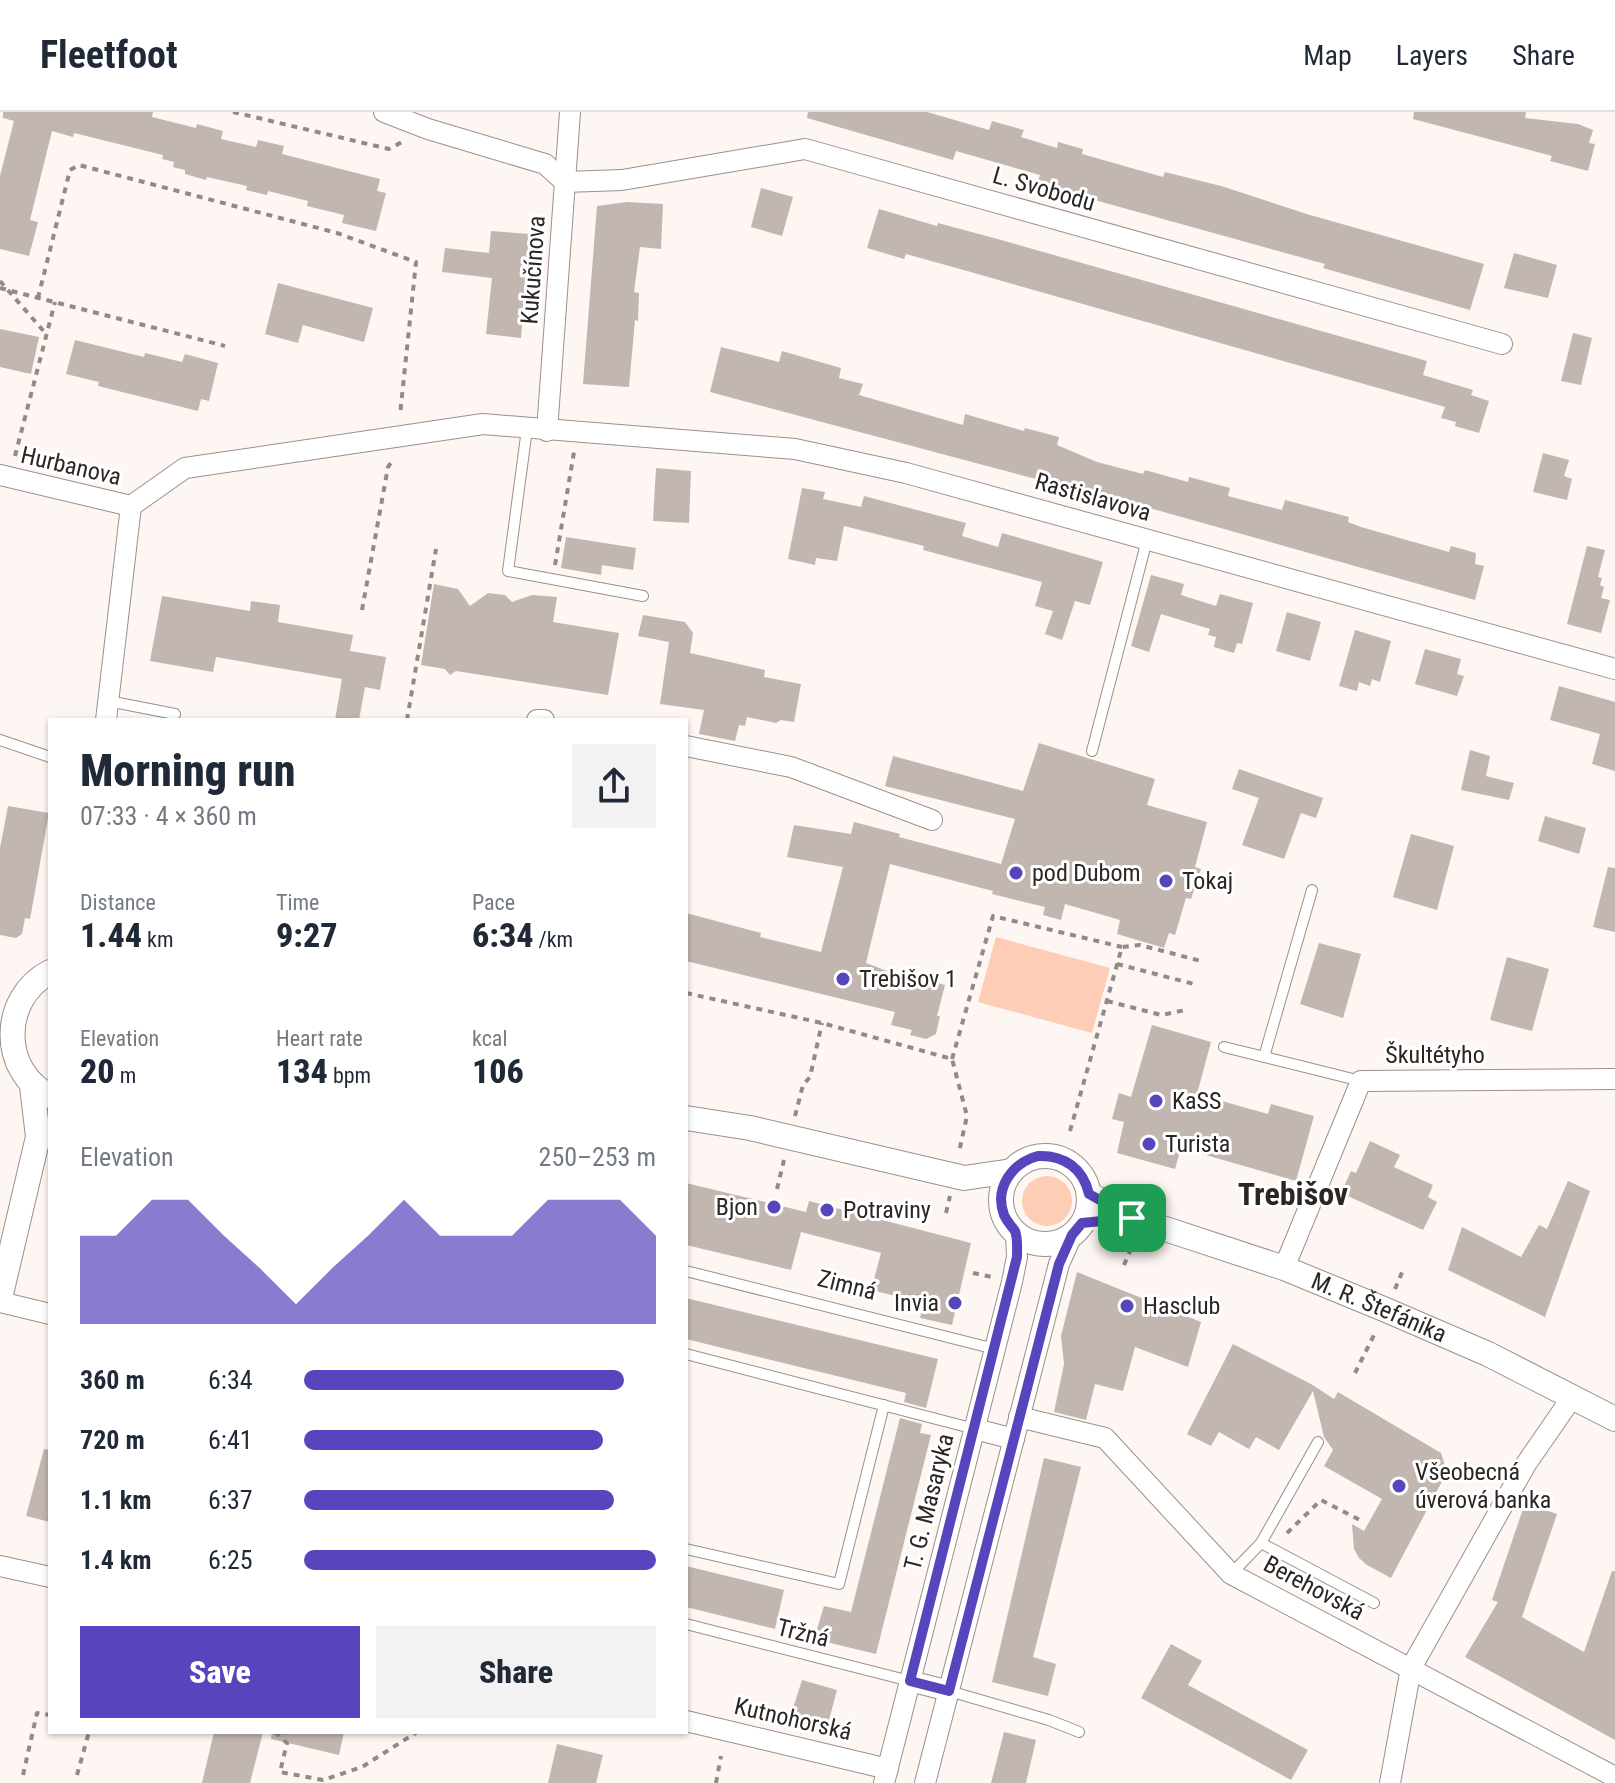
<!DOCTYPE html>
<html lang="en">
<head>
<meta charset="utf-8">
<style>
	:root { --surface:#fff; --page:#f2f2f3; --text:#1f2937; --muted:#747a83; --line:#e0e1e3; --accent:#5745bd }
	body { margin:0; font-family:"Roboto Condensed",sans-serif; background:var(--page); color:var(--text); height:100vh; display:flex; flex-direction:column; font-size:30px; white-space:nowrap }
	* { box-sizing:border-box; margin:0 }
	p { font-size:26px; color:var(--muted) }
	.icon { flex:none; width:44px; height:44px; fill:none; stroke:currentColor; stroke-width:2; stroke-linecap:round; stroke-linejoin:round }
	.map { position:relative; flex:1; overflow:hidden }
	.drawer { position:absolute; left:48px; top:606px; width:640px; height:1016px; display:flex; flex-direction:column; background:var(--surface); border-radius:0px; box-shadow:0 2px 6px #0004 }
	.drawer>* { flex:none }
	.pin { position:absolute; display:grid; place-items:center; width:68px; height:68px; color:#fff; margin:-34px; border-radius:16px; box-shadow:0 4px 12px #0006 }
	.round { display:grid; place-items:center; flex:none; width:84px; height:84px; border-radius:0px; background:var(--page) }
	.head { display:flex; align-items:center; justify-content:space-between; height:136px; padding:0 32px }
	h1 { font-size:44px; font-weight:800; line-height:60px }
	.figures { display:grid; grid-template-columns:repeat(3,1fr); gap:12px; height:136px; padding:8px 32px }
	.figures div { display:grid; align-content:center }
	.figures b { font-size:34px; font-weight:800 }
	.figures small { font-size:22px; font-weight:400 }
	.figures p { font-size:22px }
	.chart { height:224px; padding:16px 32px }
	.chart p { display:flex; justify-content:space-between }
	.chart svg { width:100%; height:144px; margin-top:8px; fill:var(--accent); opacity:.7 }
	.primary-button { display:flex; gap:16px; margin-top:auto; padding:16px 32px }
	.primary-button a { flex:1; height:92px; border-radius:0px; background:var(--accent); color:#fff; font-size:32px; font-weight:800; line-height:92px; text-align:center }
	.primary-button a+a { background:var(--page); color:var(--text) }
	ul { padding:0 32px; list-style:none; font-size:26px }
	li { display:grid; grid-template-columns:128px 96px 1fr; align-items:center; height:60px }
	li i { height:20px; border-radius:10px; background:var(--accent) }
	header { display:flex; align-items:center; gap:48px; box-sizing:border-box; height:112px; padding:0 40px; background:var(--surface); border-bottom:2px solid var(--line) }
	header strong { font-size:38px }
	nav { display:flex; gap:44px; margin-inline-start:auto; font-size:28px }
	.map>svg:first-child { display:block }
	.green { fill:#fdcdb5 }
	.building { fill:#c2b6b0 }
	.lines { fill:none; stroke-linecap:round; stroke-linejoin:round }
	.service-casing { stroke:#9b908a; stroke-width:12 }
	.minor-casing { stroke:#9b908a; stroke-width:22 }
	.tertiary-casing { stroke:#9b908a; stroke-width:26 }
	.path { stroke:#918a87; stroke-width:4; stroke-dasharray:6 6; stroke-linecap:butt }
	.service { stroke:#fff; stroke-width:10 }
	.minor { stroke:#fff; stroke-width:20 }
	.tertiary { stroke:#fff; stroke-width:24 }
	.route-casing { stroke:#fff; stroke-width:16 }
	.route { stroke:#5745bd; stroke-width:10 }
	.poi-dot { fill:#5745bd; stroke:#fff; stroke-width:3 }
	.labels { text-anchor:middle; stroke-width:6; stroke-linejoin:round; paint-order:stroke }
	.street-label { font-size:24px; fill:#2b2624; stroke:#fff }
	.poi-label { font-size:24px; fill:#2b2624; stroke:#fff; text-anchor:start }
	.district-label { font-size:32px; font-weight:bold; fill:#2b2624; stroke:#fff }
</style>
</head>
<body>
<header>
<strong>Fleetfoot</strong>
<nav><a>Map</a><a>Layers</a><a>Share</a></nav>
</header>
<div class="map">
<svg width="1615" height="1671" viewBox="0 0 1615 1671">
	<rect width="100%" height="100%" fill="#fef6f2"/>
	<g class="green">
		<polygon points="996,825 1110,856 1092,921 978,890"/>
		<circle cx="1047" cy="1089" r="25"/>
	</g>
	<g class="building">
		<polygon points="3,0 153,0 152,5 196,16 197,12 223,19 221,27 256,35 258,28 284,34 282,42 380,67 377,79 386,81 376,119 342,111 344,103 307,94 308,89 268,79 267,83 246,78 247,74 207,65 206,68 185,62 185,58 173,55 174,50 162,47 163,43 74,21 73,25 52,19 30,108 38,110 29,144 0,137 0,64 14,9 3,6"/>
		<polygon points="808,0 927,0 989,18 992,9 1024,18 1021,25 1057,36 1058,30 1083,37 1082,42 1163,65 1165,60 1221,74 1310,103 1484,152 1470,198 1323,156 1325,152 1037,72 1040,63 956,39 953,48 807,6"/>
		<polygon points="1414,0 1526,0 1525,6 1578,12 1593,18 1589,31 1595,32 1588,59 1550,49 1552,44 1413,7"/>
		<polygon points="761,76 793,85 782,124 751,115"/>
		<polygon points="627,90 663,92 661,137 640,135 634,180 639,181 638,209 635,208 629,275 583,272 597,94"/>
		<polygon points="879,97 937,114 938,111 994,126 1427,249 1423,263 1473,278 1471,283 1489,289 1479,321 1455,314 1456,310 1441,306 1445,295 960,157 906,142 904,147 867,136"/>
		<polygon points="491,119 529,122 521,226 486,222 492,166 442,160 445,136 489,141"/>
		<polygon points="1514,141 1557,153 1548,186 1504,176"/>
		<polygon points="278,171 373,196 364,230 303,213 298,231 265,222"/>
		<polygon points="0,217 39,225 31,262 0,255"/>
		<polygon points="1573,221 1592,226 1581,273 1561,269"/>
		<polygon points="75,228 144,245 145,241 182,250 185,242 218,251 209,289 201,287 198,299 98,274 99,270 66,262"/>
		<polygon points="721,235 779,250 782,239 841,256 839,266 863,272 859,283 963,313 965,302 1024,319 1025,316 1059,325 1057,333 1097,350 1143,362 1145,358 1188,370 1189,365 1230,376 1228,384 1266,394 1282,398 1285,388 1349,405 1348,410 1361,415 1449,440 1451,434 1476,441 1475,452 1484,454 1475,488 1047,367 1047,370 710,280"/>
		<polygon points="1543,341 1569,348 1564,364 1572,367 1567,388 1533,380"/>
		<polygon points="656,356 691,359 689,411 653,409"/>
		<polygon points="802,376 825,380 823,387 861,395 864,384 966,411 962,424 998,435 1002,421 1103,450 1090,493 1075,489 1062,528 1045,522 1053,499 1035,494 1042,470 923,438 924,434 844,414 837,449 816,446 815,453 788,447"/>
		<polygon points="566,425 636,436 633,458 602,453 601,463 561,456"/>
		<polygon points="1587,434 1605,438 1598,465 1602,466 1600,473 1604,475 1601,486 1610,488 1601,521 1567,512"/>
		<polygon points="1151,463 1184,472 1181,483 1216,494 1220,482 1253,491 1242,532 1237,531 1234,541 1214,535 1216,525 1208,523 1210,517 1161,502 1149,540 1131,534"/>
		<polygon points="434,472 458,477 470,494 488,481 505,483 512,490 532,483 557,485 553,510 619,521 608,583 456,559 450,563 445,557 421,553"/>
		<polygon points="162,484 250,499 251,489 280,493 278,510 353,523 350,539 386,545 380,578 365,575 359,608 335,608 342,567 216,545 213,560 150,549"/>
		<polygon points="1287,500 1321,510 1310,549 1276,539"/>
		<polygon points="643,503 685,510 693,521 690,541 765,558 764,565 801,572 794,610 781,608 776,611 747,605 745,614 739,613 735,629 699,622 704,598 660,592 669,530 638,524"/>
		<polygon points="1355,518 1391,529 1380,570 1372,567 1370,574 1359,570 1357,579 1339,574"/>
		<polygon points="1425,537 1461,547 1457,562 1464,564 1457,584 1415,572"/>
		<polygon points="1559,574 1615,590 1615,659 1592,652 1600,622 1550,608"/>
		<polygon points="1039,631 1155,667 1147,693 1207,710 1195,755 1201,757 1191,787 1186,786 1175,823 1169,821 1164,836 1117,822 1120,808 1065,792 1061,808 1043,803 1045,795 992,782 993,779 890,752 866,851 903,865 904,862 945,873 937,904 940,904 936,922 926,927 910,923 912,918 891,913 895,900 686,849 686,801 761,821 760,825 821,840 843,755 787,745 794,713 851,722 854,710 900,722 899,725 1001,752 1015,707 885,674 893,644 1023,679"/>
		<polygon points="1470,638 1490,644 1486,664 1514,671 1509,688 1461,678"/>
		<polygon points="1239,657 1323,686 1316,706 1301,701 1284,747 1242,733 1259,686 1232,677"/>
		<polygon points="8,694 49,701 30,807 25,806 22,822 16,826 0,823 0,736"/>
		<polygon points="1545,704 1586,716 1579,742 1538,729"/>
		<polygon points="1411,722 1454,734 1437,798 1393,785"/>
		<polygon points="1608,755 1615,756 1615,820 1593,815"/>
		<polygon points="1319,831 1361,842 1343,906 1300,892"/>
		<polygon points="1507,845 1549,857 1532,919 1490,908"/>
		<polygon points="1152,913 1211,930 1197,982 1268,1002 1271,992 1314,1004 1296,1069 1181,1036 1175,1057 1117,1041 1124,1010 1112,1007 1119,981 1131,985"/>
		<polygon points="1370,1029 1400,1043 1394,1055 1433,1073 1428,1085 1437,1090 1423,1118 1341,1081 1351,1059 1356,1061"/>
		<polygon points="1568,1069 1590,1079 1545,1205 1448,1158 1462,1115 1521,1145 1539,1113 1547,1117"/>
		<polygon points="686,1071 806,1100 809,1089 971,1131 952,1213 920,1206 924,1191 871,1178 881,1141 801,1120 791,1158 686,1133"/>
		<polygon points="1077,1160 1201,1210 1188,1255 1135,1235 1123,1279 1095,1272 1086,1308 1054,1300 1064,1252 1061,1224"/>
		<polygon points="686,1186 938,1247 926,1296 904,1290 906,1281 686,1227"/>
		<polygon points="1233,1232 1311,1272 1334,1287 1338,1280 1441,1341 1447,1360 1391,1466 1367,1453 1359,1446 1354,1437 1352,1412 1364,1419 1382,1387 1324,1354 1333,1338 1324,1325 1313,1279 1279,1338 1256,1325 1249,1337 1219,1320 1211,1334 1187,1322"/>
		<polygon points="900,1306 922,1312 920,1321 931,1323 876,1542 814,1527 824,1494 851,1500"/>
		<polygon points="44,1337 50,1338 50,1410 26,1404"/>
		<polygon points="1044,1346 1081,1355 1033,1545 1056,1552 1048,1584 992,1570"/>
		<polygon points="1525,1391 1557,1402 1522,1505 1584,1540 1612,1459 1615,1459 1615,1628 1465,1545 1498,1490 1492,1488"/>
		<polygon points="686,1454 784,1478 775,1517 686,1495"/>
		<polygon points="1171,1532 1202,1549 1188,1573 1308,1638 1291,1668 1141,1586"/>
		<polygon points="802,1568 837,1578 826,1619 789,1609"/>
		<polygon points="214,1620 263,1620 250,1671 202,1671"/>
		<polygon points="272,1620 344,1620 339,1643 271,1627"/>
		<polygon points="1004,1620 1036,1628 1026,1671 991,1671"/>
		<polygon points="557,1632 603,1643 596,1671 548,1671"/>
	</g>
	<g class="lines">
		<defs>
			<g id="service">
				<polyline points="527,317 508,459 643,484"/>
				<polyline points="108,589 175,602"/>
				<polyline points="0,628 50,645"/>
				<polyline points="1092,639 1147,428"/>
				<polyline points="1224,935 1361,969"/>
				<polyline points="1264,945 1312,778"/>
				<polyline points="686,1159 995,1237"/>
				<polyline points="686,1242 975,1317"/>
				<polyline points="1261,1431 1374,1491"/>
				<polyline points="686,1437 839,1472 884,1293"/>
				<polyline points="1231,1462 1261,1431 1318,1330"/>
				<polyline points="686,1512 910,1569"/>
				<polyline points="949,1579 1049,1608 1079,1620"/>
			</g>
			<g id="minor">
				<polyline points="384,0 428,17 545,52 565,70 622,68 805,37 1502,232"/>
				<polyline points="547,319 570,0"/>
				<polyline points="0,363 131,394"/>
				<polyline points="106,608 131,394 185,356 483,312 795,337 906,361 1615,557"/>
				<polyline points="537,608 544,608"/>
				<polyline points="686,634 791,655 932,708"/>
				<polyline points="1284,1156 1361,969 1615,967"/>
				<polyline points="0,1190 50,1202"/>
				<polyline points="1019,1305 1105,1326 1231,1462 1615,1665"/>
				<polyline points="975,1317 1014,1327"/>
				<polyline points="0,1454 50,1465"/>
				<polyline points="910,1569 949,1579"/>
				<polyline points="686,1609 888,1657"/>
				<polyline points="884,1671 1012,1170 1017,1145 1016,1121"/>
				<polyline points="925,1671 1059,1152 1072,1123"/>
				<polyline points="1390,1671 1411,1556 1526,1352 1573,1284"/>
			</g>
			<g id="tertiary">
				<path d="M50,860C0,886 0,960 50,984"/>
				<polyline points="686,1006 750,1016 964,1066 1012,1059"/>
				<circle cx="1045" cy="1088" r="44"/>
				<path id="s1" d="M1089,1082L1132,1106L1284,1156L1386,1198L1488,1242L1615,1307"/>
				<polyline points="0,1186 38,1025 32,974"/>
			</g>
		</defs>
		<use href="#service" class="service-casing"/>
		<use href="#minor" class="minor-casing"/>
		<use href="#tertiary" class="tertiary-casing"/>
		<g class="path">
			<polyline points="233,0 389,37 404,29"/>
			<polyline points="0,169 47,223"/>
			<polyline points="0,176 225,234"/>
			<polyline points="38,186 70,58 79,53 337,121 416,150 400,303"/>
			<polyline points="15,344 55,190"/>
			<polyline points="555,453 574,340"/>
			<polyline points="362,498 388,355 393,348"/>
			<polyline points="407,608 436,437"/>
			<polyline points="1117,852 1194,872"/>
			<polyline points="686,881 822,911 952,947 967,1004 959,1040"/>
			<polyline points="1107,889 1161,903 1186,898"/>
			<polyline points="952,947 993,804 1122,835"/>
			<polyline points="795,1004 803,973 810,965 822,911"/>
			<polyline points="1070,1019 1122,835 1140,833 1201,849"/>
			<polyline points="777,1077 784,1048"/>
			<polyline points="946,1101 950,1084"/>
			<polyline points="1124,1153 1134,1130"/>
			<polyline points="973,1161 992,1165"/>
			<polyline points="1395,1177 1403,1158"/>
			<polyline points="1355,1261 1375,1221"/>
			<polyline points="1287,1421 1321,1388 1362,1409"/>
			<polyline points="275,1620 287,1631 280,1660 323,1668 362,1655 417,1620"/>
			<polyline points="23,1663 37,1601 50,1603"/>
			<polyline points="77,1663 89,1620"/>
			<polyline points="716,1671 721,1644"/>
		</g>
		<use href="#service" class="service"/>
		<use href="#minor" class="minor"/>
		<use href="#tertiary" class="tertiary"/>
	</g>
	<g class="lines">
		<defs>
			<path id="route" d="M1038,1044C1064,1043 1083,1056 1089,1082L1132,1106L1082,1111L1072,1123L1059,1152L949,1579L910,1569L1017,1145C1017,1137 1018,1126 1015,1119C1011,1113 1007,1110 1004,1103C994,1076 1012,1051 1038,1044Z"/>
		</defs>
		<use href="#route" class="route-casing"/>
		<use href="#route" class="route"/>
	</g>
	<g class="poi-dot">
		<circle cx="1016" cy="761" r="8"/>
		<circle cx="1166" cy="769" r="8"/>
		<circle cx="843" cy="867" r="8"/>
		<circle cx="1156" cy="989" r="8"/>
		<circle cx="1149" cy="1032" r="8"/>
		<circle cx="774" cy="1095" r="8"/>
		<circle cx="827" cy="1098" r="8"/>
		<circle cx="955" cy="1191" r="8"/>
		<circle cx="1127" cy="1194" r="8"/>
		<circle cx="1399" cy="1374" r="8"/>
	</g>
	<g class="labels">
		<g class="street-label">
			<text transform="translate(1044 77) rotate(16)" y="8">L. Svobodu</text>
			<text transform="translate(533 158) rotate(-86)" y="8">Kukučínova</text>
			<text transform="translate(71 354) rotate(13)" y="8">Hurbanova</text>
			<text transform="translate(1093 385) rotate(16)" y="8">Rastislavova</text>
			<text x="1435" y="951">Škultétyho</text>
			<text transform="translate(847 1173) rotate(14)" y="8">Zimná</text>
			<text dy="8" stroke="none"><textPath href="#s1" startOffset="312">M. R. Štefánika</textPath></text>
			<text transform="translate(929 1390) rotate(-76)" y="8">T. G. Masaryka</text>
			<text transform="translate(1314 1476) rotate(28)" y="8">Berehovská</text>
			<text transform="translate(803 1521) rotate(14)" y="8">Tržná</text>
			<text transform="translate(793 1607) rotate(13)" y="8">Kutnohorská</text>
		</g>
		<g class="poi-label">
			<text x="1032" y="769">pod Dubom</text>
			<text x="1182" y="777">Tokaj</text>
			<text x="859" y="875">Trebišov 1</text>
			<text x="1172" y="997">KaSS</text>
			<text x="1165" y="1040">Turista</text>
			<text x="758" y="1103" text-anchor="end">Bjon</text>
			<text x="843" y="1106">Potraviny</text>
			<text x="939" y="1199" text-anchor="end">Invia</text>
			<text x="1143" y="1202">Hasclub</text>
			<text x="1415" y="1368">Všeobecná<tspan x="1415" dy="28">úverová banka</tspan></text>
		</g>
		<g class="district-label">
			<text x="1293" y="1093">Trebišov</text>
		</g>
	</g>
</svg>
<div class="pin" style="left:1132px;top:1106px;background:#1e9e55"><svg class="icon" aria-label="arrive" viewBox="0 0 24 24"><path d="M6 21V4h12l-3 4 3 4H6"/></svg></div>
<section class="drawer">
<div class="head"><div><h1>Morning run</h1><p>07:33 · 4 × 360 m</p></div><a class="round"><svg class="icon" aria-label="share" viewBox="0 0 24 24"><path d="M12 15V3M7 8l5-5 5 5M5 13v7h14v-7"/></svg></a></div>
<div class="figures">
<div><p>Distance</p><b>1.44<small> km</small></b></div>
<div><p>Time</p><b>9:27</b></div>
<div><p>Pace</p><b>6:34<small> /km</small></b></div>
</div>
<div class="figures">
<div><p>Elevation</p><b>20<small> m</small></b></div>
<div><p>Heart rate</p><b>134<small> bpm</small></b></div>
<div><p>kcal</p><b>106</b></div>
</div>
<div class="chart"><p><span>Elevation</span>250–253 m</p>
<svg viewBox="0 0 160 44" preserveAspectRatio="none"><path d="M0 44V17L10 17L20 6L30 6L40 17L50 27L60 38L70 27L80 17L90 6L100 17L110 17L120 17L130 6L140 6L150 6L160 17V44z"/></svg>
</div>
<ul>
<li><b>360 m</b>6:34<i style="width:91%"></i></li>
<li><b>720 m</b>6:41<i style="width:85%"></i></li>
<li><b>1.1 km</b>6:37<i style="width:88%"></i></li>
<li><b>1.4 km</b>6:25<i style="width:100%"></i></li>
</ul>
<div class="primary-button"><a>Save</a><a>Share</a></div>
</section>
</div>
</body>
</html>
